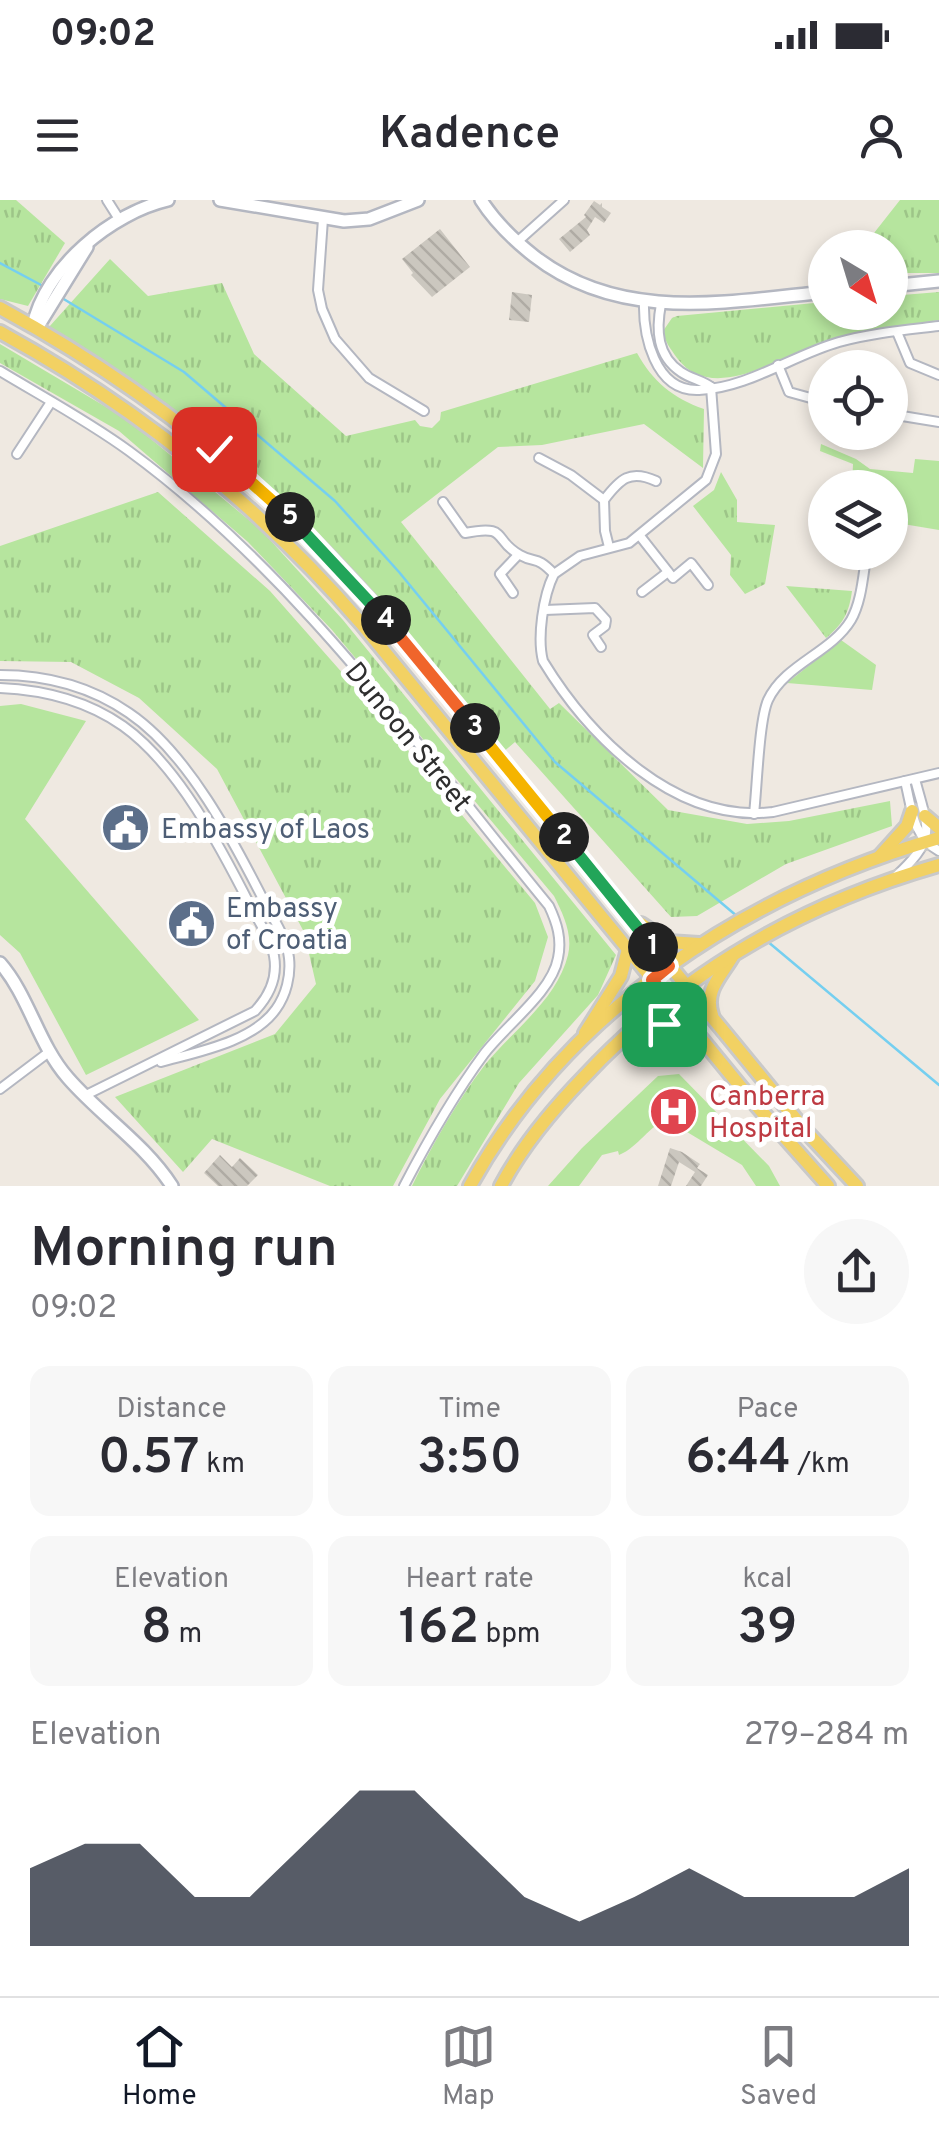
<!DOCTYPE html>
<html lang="en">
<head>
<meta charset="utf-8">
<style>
	:root { --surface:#fff; --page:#f7f7f7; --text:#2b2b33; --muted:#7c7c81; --line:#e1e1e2; --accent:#111827 }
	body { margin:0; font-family:Overpass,sans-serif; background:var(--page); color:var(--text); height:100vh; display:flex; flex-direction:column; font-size:38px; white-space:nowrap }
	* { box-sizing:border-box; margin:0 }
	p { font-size:32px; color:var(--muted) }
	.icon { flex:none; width:55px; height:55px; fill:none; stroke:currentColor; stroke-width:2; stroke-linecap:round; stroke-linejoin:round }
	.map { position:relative; height:986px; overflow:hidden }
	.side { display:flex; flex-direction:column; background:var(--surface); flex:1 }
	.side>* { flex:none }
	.needle { width:65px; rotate:142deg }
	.controls { position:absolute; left:808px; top:30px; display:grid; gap:20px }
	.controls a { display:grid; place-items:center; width:100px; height:100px; border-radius:50%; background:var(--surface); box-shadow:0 5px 15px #0003; font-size:50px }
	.pin { position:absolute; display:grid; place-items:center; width:85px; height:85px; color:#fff; margin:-42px; border-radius:20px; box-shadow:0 5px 15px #0006 }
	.km { position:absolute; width:50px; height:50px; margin:-25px; border-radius:50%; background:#222; color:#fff; font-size:28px; line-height:50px; text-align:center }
	.round { display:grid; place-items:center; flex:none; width:105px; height:105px; border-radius:52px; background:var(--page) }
	.headline { display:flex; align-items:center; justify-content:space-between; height:170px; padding:0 30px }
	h1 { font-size:55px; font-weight:600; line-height:75px }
	.stats { display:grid; grid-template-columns:repeat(3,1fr); gap:15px; height:170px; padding:10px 30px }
	.stats div { display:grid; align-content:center; border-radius:20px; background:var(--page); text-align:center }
	.stats b { font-size:50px; font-weight:600 }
	.stats small { font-size:28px; font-weight:400 }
	.stats p { font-size:28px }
	.chart { height:280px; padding:20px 30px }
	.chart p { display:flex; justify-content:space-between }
	.chart svg { width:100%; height:180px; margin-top:10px; fill:var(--accent); opacity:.7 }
	.status { display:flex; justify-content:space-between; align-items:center; height:70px; padding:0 50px; background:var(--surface); direction:ltr }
	.status svg { height:28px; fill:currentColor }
	header { display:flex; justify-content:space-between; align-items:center; height:130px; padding:0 30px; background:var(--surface); font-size:45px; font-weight:600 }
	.tabs { display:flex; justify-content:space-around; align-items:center; height:140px; border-top:2px solid var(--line); background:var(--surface); font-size:28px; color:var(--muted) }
	.tabs a { display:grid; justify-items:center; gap:5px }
	.tabs .active { color:var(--accent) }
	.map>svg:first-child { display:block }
	.grass { fill:#b6e59e }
	.park { fill:url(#park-tufts) }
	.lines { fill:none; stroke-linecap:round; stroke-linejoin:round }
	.stream { stroke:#75cff0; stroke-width:2.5 }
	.building { fill:url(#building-back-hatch) }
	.street-casing { stroke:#b4b7c1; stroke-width:12 }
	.secondary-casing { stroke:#b4b7c1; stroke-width:16 }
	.primary-casing { stroke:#c9c9c9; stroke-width:18 }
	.street { stroke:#fff; stroke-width:8 }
	.secondary { stroke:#fff; stroke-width:11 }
	.primary { stroke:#f2d163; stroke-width:12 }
	.split-1-casing { stroke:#fff; stroke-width:20 }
	.split-2-casing { stroke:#fff; stroke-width:20 }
	.split-3-casing { stroke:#fff; stroke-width:20 }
	.split-4-casing { stroke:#fff; stroke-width:20 }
	.split-5-casing { stroke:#fff; stroke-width:20 }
	.split-6-casing { stroke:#fff; stroke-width:20 }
	.split-1 { stroke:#f0652b; stroke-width:12 }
	.split-2 { stroke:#22a559; stroke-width:12 }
	.split-3 { stroke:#f5b400; stroke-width:12 }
	.split-4 { stroke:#f0652b; stroke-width:12 }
	.split-5 { stroke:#22a559; stroke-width:12 }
	.split-6 { stroke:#f5b400; stroke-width:12 }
	.labels { text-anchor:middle; stroke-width:10; stroke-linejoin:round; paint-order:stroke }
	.street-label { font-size:28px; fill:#2e2e2e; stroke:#fff }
	.service-label { font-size:28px; fill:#4e5e75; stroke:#fff; text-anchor:start }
	.health-label { font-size:28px; fill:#be3a42; stroke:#fff; text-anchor:start }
</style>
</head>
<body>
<div class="status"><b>09:02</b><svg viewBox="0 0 49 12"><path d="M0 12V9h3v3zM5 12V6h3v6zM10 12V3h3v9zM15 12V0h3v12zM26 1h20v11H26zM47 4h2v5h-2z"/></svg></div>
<header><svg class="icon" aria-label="menu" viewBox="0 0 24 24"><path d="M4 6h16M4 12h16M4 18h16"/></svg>Kadence<svg class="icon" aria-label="person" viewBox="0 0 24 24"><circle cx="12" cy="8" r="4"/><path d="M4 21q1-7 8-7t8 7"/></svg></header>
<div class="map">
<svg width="939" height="986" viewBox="0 0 939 986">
	<defs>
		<pattern id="park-tufts" width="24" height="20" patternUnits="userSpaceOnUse" patternTransform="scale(2.5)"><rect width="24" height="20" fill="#b6e59e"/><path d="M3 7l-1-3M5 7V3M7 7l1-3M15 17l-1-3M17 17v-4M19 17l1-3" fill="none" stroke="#9dc588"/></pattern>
		<pattern id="building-back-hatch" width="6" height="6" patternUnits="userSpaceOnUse" patternTransform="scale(2.5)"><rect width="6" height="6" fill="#cbc7bf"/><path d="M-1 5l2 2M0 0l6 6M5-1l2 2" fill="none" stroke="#afaba4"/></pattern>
	</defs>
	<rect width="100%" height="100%" fill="#efe9e1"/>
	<g class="grass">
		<polygon points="821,244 856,259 870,269 913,273 915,259 939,261 939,330 891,322 890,288 852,287 853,264 820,251"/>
		<polygon points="841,440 876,465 872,490 787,483"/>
		<polygon points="21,504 86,521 25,619 199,820 86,875 20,753 0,735 0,506"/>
		<path d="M679,874L769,966L780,986H756L742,965L667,920C649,925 639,947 619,955L618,951L602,955L579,986H548L582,948L658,876Z"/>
	</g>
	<g class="park">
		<polygon points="0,0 16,0 65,43 28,106 0,99"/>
		<polygon points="900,0 939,0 939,73 890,73 890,48 863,47"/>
		<path d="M110,59L148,96L222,83L254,154L346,236L415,220L420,226L432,228L440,220L441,212L637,153C653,182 673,198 704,209L703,268L644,224L542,245L498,247L401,322L550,509L559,503L668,610L747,624L789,621L890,601L892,626L786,664L697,716L671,717L515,542L502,553C423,460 347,364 258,280C195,220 122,174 49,127Z"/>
		<path d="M939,92V120C901,126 862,132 825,142C782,155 713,206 677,158C670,148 665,142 663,131L672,118L677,116L825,102V112H890V96Z"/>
		<path d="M0,144L128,220L261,330L343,420L616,755L598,795L519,883L457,986H412C432,945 456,903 484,866C512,831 557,800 568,755C573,734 563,714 554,696L332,430L248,342L119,231L0,163Z"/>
		<polygon points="721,272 737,300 737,322 775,325 765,384 745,394 730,375 731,355 693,306 714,290"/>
		<polygon points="158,292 270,391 368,502 535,703 548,737 535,781 440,899 393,986 330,986 212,939 183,972 115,897 275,834 316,784 304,732 217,569 139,498 71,462 0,461 0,346"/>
		<path d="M786,386L852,391C849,413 843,424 826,438Z"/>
	</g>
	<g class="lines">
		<g class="stream">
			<polyline points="0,63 43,86"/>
			<polyline points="62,98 184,172 335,301 399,372 555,562 738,717"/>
			<polyline points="767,741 939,885"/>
		</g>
	</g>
	<g class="building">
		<polygon points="594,1 600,5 602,3 602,7 611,13 604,23 595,17 587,30 590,35 570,52 559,39 586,17 584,15"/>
		<polygon points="440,29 470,67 432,97 411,75 413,73 402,59"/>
		<polygon points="512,92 532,95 529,122 509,120"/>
		<polygon points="670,948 682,952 700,964 697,968 708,975 701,986 686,986 695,972 679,962 671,986 658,986"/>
		<polygon points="220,955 232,967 240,958 258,975 247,986 218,986 204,973"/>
	</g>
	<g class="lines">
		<defs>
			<g id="street">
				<polyline points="107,0 119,19"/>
				<polyline points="323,19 318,90 322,109 335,139 369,178 424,211"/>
				<polyline points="517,42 564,0"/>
				<path d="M644,101C643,134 654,192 699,190C748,188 793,155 839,142C871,133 906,130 939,126"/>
				<path d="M661,104C656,130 657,156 681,172C691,179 702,180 711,187"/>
				<polyline points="897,132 910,163 939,175"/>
				<polyline points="778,165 789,192 825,202"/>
				<path d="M0,171C43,197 88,221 129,251C296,373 419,548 549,706C557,723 562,739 558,758C552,792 505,826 484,854C453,896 428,940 404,986"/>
				<path d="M711,187L716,254L706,280L629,343L580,356L554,374C543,396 537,438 543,461C590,538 676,624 773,612L939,573"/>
				<polyline points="890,214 939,222"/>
				<polyline points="17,254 51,202"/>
				<polyline points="539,258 571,275 604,300"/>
				<path d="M443,302L465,333C510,324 492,340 520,355C536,364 536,355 554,374"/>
				<polyline points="640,336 673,378 691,363 708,385"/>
				<path d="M609,347L605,331L604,300C620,279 630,269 656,281"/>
				<polyline points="642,392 668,372"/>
				<polyline points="513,393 500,374 518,355"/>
				<polyline points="545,410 595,408 606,420 605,426 593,435 601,447"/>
				<path d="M0,475C46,475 90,486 129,513C188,553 233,640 265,703C274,720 287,739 289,758C291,776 286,795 276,809C253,842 197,852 161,862"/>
				<path d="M0,488C45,490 86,500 123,526C178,565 221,648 251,707C259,722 271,739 274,756C278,778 269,796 255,811L86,895"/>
				<path d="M905,581C912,609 912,636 939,651"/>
				<path d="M754,614C757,588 759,520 768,500C785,464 831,453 851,420C862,401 863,374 867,352"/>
				<path d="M896,676C938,638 928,629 915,579"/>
				<polyline points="0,889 49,852"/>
			</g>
			<g id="secondary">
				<polyline points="220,0 344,21 369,19 418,0"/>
				<path d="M481,0C495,22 515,41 534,56C620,123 725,102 825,92"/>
				<polyline points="890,86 939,81"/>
				<path d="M33,126C45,67 112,13 168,0"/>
				<polyline points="37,128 87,47"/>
				<path d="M0,763C29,796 38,844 68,878C101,916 144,943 172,986"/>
			</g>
			<g id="primary">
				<path d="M0,108C142,185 267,284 374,405L803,928L857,986"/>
				<path d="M0,132C137,207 259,305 361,423L749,897L828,986"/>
				<polyline points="925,616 939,628"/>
				<polyline points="880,656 907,626 912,611"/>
				<polyline points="641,724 668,742 699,744"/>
				<path d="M712,815C704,791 720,777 732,757"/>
				<path d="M637,825C658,824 675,823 694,834"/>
				<polyline points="585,833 621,776 628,749"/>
				<path d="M470,986C568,808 748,693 939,638"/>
				<path d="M501,986C522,946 553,909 584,877C681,773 802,704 939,665"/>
			</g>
		</defs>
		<use href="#street" class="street-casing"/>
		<use href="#secondary" class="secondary-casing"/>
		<use href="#primary" class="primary-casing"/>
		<use href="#street" class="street"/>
		<use href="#secondary" class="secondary"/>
		<use href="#primary" class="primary"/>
	</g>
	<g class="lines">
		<defs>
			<polyline id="split-1" points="653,747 669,766 652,780 668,799 636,825 664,824"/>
			<polyline id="split-2" points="564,637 653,747"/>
			<polyline id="split-3" points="475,528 564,637"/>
			<polyline id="split-4" points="386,420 475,528"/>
			<polyline id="split-5" points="290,317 386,420"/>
			<polyline id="split-6" points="214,249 290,317"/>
		</defs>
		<use href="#split-1" class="split-1-casing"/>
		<use href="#split-2" class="split-2-casing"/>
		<use href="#split-3" class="split-3-casing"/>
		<use href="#split-4" class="split-4-casing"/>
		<use href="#split-5" class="split-5-casing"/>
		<use href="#split-6" class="split-6-casing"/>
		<use href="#split-1" class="split-1"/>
		<use href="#split-2" class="split-2"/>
		<use href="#split-3" class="split-3"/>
		<use href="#split-4" class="split-4"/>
		<use href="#split-5" class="split-5"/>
		<use href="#split-6" class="split-6"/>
	</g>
	<defs>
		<symbol id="civic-disc" viewBox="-11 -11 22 22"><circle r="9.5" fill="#5c6f8a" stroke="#fff"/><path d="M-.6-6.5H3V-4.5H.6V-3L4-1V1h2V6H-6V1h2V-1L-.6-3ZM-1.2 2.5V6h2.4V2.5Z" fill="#fff"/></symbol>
		<symbol id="hospital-disc" viewBox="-11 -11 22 22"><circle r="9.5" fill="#e0444e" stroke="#fff"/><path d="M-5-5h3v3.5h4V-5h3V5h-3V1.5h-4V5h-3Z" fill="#fff"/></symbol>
	</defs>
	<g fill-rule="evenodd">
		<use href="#civic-disc" x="98" y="600" width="55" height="55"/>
		<use href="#civic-disc" x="164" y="696" width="55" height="55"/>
		<use href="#hospital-disc" x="646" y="884" width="55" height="55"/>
	</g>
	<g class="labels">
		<g class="street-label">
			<text transform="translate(409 536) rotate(51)" y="10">Dunoon Street</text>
		</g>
		<g class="service-label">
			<text x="161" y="638">Embassy of Laos</text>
			<text x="226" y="717">Embassy<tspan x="226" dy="32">of Croatia</tspan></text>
		</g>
		<g class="health-label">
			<text x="709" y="905">Canberra<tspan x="709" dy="32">Hospital</tspan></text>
		</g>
	</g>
</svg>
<div class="controls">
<a><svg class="needle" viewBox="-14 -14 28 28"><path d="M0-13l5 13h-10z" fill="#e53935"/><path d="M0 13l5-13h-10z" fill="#7c7c81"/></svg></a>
<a><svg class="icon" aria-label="locate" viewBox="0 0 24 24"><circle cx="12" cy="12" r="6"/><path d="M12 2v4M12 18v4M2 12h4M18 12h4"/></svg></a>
<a><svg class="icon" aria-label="layers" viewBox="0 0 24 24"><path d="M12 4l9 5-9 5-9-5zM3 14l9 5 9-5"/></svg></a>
</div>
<div class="pin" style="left:664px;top:824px;background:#1e9e55"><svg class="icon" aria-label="arrive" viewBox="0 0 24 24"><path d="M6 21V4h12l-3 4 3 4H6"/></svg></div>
<div class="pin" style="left:214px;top:249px;background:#d93025"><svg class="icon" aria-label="check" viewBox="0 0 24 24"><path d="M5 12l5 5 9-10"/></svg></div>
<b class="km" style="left:653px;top:747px">1</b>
<b class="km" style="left:564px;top:637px">2</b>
<b class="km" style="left:475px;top:528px">3</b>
<b class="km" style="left:386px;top:420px">4</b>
<b class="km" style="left:290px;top:317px">5</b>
</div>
<section class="side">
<div class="headline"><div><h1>Morning run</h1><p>09:02</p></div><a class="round"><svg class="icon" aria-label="share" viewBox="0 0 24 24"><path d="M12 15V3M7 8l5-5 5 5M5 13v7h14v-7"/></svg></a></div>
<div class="stats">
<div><p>Distance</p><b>0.57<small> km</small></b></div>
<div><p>Time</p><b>3:50</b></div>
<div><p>Pace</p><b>6:44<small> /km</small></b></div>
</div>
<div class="stats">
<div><p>Elevation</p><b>8<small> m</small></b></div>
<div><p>Heart rate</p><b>162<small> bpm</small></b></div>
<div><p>kcal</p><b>39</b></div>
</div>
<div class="chart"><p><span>Elevation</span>279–284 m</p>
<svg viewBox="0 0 160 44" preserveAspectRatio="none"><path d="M0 44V25L10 19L20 19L30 32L40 32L50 19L60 6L70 6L80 19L90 32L100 38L110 32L120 25L130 32L140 32L150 32L160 25V44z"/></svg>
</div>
</section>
<nav class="tabs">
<a class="active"><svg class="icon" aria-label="home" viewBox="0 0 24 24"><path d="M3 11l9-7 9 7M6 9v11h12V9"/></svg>Home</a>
<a><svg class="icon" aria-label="map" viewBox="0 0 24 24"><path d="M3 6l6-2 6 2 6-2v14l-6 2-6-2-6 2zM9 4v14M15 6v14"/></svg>Map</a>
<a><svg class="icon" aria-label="saved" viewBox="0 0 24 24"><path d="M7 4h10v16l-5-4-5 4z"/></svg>Saved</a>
</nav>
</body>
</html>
